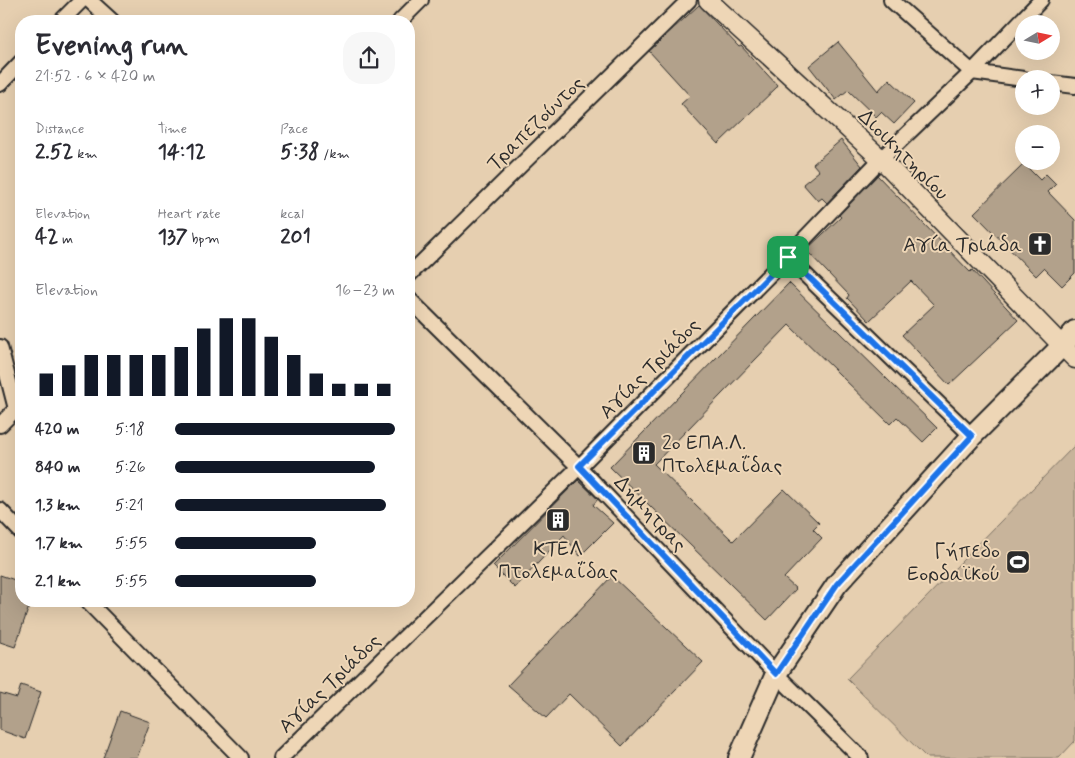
<!DOCTYPE html>
<html lang="en">
<head>
<meta charset="utf-8">
<style>
	:root { --surface:#fff; --page:#f7f7f7; --text:#2b2b33; --muted:#7c7c81; --accent:#111827 }
	body { margin:0; font-family:Mynerve,sans-serif; background:var(--page); color:var(--text); height:100vh; display:flex; flex-direction:column; font-size:19px; white-space:nowrap }
	* { box-sizing:border-box; margin:0 }
	p { font-size:16px; color:var(--muted) }
	.icon { flex:none; width:28px; height:28px; fill:none; stroke:currentColor; stroke-width:2; stroke-linecap:round; stroke-linejoin:round }
	.map { position:relative; flex:1; overflow:hidden }
	.drawer { position:absolute; left:15px; top:15px; width:400px; height:592px; display:flex; flex-direction:column; background:var(--surface); border-radius:20px; box-shadow:0 5px 20px #0002 }
	.drawer>* { flex:none }
	.needle { width:32px; rotate:80deg }
	.controls { position:absolute; left:1015px; top:15px; display:grid; gap:10px }
	.controls a { display:grid; place-items:center; width:45px; height:45px; border-radius:50%; background:var(--surface); box-shadow:0 5px 20px #0002; font-size:25px }
	.pin { position:absolute; display:grid; place-items:center; width:42px; height:42px; color:#fff; margin:-21px; border-radius:10px; box-shadow:0 2px 8px #0006 }
	.round { display:grid; place-items:center; flex:none; width:52px; height:52px; border-radius:20px; background:var(--page) }
	.headline { display:flex; align-items:center; justify-content:space-between; height:85px; padding:0 20px }
	h1 { font-size:28px; font-weight:700; line-height:38px }
	.metrics { display:grid; grid-template-columns:repeat(3,1fr); gap:8px; height:85px; padding:5px 20px }
	.metrics div { display:grid; align-content:center }
	.metrics b { font-size:21px; font-weight:700 }
	.metrics small { font-size:14px; font-weight:400 }
	.metrics p { font-size:14px }
	.chart { height:140px; padding:10px 20px }
	.chart p { display:flex; justify-content:space-between }
	.chart svg { width:100%; height:90px; margin-top:5px; stroke:var(--accent); stroke-width:6 }
	ul { padding:0 20px; list-style:none; font-size:16px }
	li { display:grid; grid-template-columns:80px 60px 1fr; align-items:center; height:38px }
	li i { height:12px; border-radius:6px; background:var(--accent) }
	.map>svg:first-child { display:block }
	.green { fill:#c8b49b; stroke:#7a7063 }
	.building { fill:#b2a18b; stroke:#2b2b2b }
	.lines { fill:none; stroke-linecap:round; stroke-linejoin:round }
	.minor-casing { stroke:#2b2b2b; stroke-width:18 }
	.tertiary-casing { stroke:#2b2b2b; stroke-width:21 }
	.secondary-casing { stroke:#2b2b2b; stroke-width:24 }
	.minor { stroke:#eed6b6; stroke-width:14 }
	.tertiary { stroke:#eed6b6; stroke-width:18 }
	.secondary { stroke:#eed6b6; stroke-width:20 }
	.route-casing { stroke:#fff; stroke-width:10 }
	.route { stroke:#1a73e8; stroke-width:6 }
	.labels { text-anchor:middle; stroke-width:4; stroke-linejoin:round; paint-order:stroke }
	.street-label { font-size:20px; fill:#2b2b2b; stroke:#eed6b6 }
	.poi-label { font-size:20px; fill:#2b2b2b; stroke:#eed6b6; text-anchor:end }
</style>
</head>
<body>
<div class="map">
<svg width="1075" height="758" viewBox="0 0 1075 758">
	<rect width="100%" height="100%" fill="#e6cfb0"/>
	<filter id="ink" filterUnits="userSpaceOnUse"><feTurbulence type="fractalNoise" baseFrequency=".02" numOctaves="2"/><feDisplacementMap in="SourceGraphic" scale="10" xChannelSelector="R" yChannelSelector="G"/><feConvolveMatrix kernelMatrix="1 2 1 2 8 2 1 2 1" color-interpolation-filters="sRGB"/></filter>
	<g filter="url(#ink)">
		<polygon class="green" points="1075,445 1075,741 1059,758 927,758 847,679"/>
		<g class="building">
			<polygon points="699,5 739,47 741,46 778,86 718,144 681,104 690,96 649,51"/>
			<polygon points="838,42 878,91 889,79 914,103 894,124 881,112 876,117 848,90 836,100 809,66"/>
			<polygon points="841,140 862,166 827,203 822,198 818,201 803,184 819,171 813,164"/>
			<polygon points="1024,164 1040,180 1046,174 1056,184 1048,192 1075,220 1075,273 1062,286 1044,268 1036,276 974,213"/>
			<polygon points="877,175 970,272 972,270 1018,320 949,385 902,335 934,305 911,281 869,321 847,298 849,295 806,250 841,217 839,215"/>
			<polygon points="789,283 937,428 923,442 897,417 890,424 789,325 654,464 733,541 784,489 819,523 813,529 822,538 784,578 796,589 767,620 610,467"/>
			<polygon points="578,480 598,499 593,505 613,523 580,556 564,535 515,588 493,566"/>
			<polygon points="0,575 21,582 21,601 31,601 15,647 0,642"/>
			<polygon points="612,576 703,662 622,746 569,694 546,718 508,685"/>
			<polygon points="21,685 41,692 25,739 0,730 0,693 17,698"/>
			<polygon points="120,711 150,722 137,758 103,758"/>
		</g>
		<g class="lines">
			<defs>
				<g id="minor">
					<polyline points="89,0 112,21"/>
					<polyline points="891,0 972,72 1024,79"/>
					<polyline points="61,21 82,0"/>
					<polyline points="400,21 421,0"/>
					<polyline points="1051,83 1075,86"/>
					<polyline points="0,84 21,62"/>
					<polyline points="787,257 972,436"/>
					<polyline points="409,275 689,0"/>
					<polyline points="409,299 579,467 776,674 861,758"/>
					<polyline points="0,347 16,409"/>
					<polyline points="0,425 21,404"/>
					<polyline points="0,510 21,532"/>
					<polyline points="87,601 241,758"/>
					<polyline points="281,758 579,467 787,257 881,159 972,72 1041,0"/>
				</g>
				<polyline id="tertiary" points="708,0 881,159 1075,359"/>
				<polyline id="secondary" points="739,758 776,674 837,584 972,436 1062,346 1075,331"/>
			</defs>
			<use href="#minor" class="minor-casing"/>
			<use href="#tertiary" class="tertiary-casing"/>
			<use href="#secondary" class="secondary-casing"/>
			<use href="#minor" class="minor"/>
			<use href="#tertiary" class="tertiary"/>
			<use href="#secondary" class="secondary"/>
		</g>
	</g>
	<g class="lines" filter="url(#ink)">
		<defs>
			<polygon id="route" points="788,257 972,436 837,584 776,674 579,466"/>
		</defs>
		<use href="#route" class="route-casing"/>
		<use href="#route" class="route"/>
	</g>
	<defs>
		<symbol id="church-square" viewBox="-11 -11 22 22"><rect x="-9" y="-9" width="18" height="18" rx="4" fill="#2b2b2b" stroke="#eed6b6"/><path d="M-1.2-6h2.4v3.5h3.3v2.4h-3.3V6h-2.4V-.1h-3.3v-2.4h3.3Z" fill="#fff"/></symbol>
		<symbol id="building-square" viewBox="-11 -11 22 22"><rect x="-9" y="-9" width="18" height="18" rx="4" fill="#2b2b2b" stroke="#eed6b6"/><path d="M-4-6H4V6H1V3H-1V6H-4ZM-2.5-4.3h1.7v1.8h-1.7ZM.8-4.3h1.7v1.8H.8ZM-2.5-1h1.7V.8h-1.7ZM.8-1h1.7V.8H.8Z" fill="#fff"/></symbol>
		<symbol id="stadium-square" viewBox="-11 -11 22 22"><rect x="-9" y="-9" width="18" height="18" rx="4" fill="#2b2b2b" stroke="#eed6b6"/><path d="M0-5a6.5 5 0 1 0 0 10a6.5 5 0 1 0 0-10ZM-3.5-1.8h7v3.6h-7Z" fill="#fff"/></symbol>
	</defs>
	<g fill-rule="evenodd">
		<use href="#church-square" x="1026" y="230" width="28" height="28"/>
		<use href="#building-square" x="630" y="439" width="28" height="28"/>
		<use href="#building-square" x="544" y="506" width="28" height="28"/>
		<use href="#stadium-square" x="1004" y="548" width="28" height="28"/>
	</g>
	<g class="labels">
		<g class="street-label">
			<text transform="translate(535 123) rotate(-44)" y="7">Τραπεζούντος</text>
			<text transform="translate(904 154) rotate(45)" y="7">Διοικητηρίου</text>
			<text transform="translate(649 368) rotate(-45)" y="7">Αγίας Τριάδος</text>
			<text transform="translate(651 513) rotate(47)" y="7">Δήμητρας</text>
			<text transform="translate(329 683) rotate(-44)" y="7">Αγίας Τριάδος</text>
		</g>
		<g class="poi-label">
			<text x="1022" y="251">Αγία Τριάδα</text>
			<text x="662" y="449" text-anchor="start">2ο ΕΠΑ.Λ.<tspan x="662" dy="23">Πτολεμαΐδας</tspan></text>
			<text x="558" y="555" text-anchor="middle">ΚΤΕΛ<tspan x="558" dy="23">Πτολεμαΐδας</tspan></text>
			<text x="1000" y="557">Γήπεδο<tspan x="1000" dy="23">Εορδαϊκού</tspan></text>
		</g>
	</g>
</svg>
<div class="controls">
<a><svg class="needle" viewBox="-14 -14 28 28"><path d="M0-13l5 13h-10z" fill="#e53935"/><path d="M0 13l5-13h-10z" fill="#7c7c81"/></svg></a>
<a>+</a>
<a>−</a>
</div>
<div class="pin" style="left:788px;top:257px;background:#1e9e55"><svg class="icon" aria-label="arrive" viewBox="0 0 24 24"><path d="M6 21V4h12l-3 4 3 4H6"/></svg></div>
<section class="drawer">
<div class="headline"><div><h1>Evening run</h1><p>21:52 · 6 × 420 m</p></div><a class="round"><svg class="icon" aria-label="share" viewBox="0 0 24 24"><path d="M12 15V3M7 8l5-5 5 5M5 13v7h14v-7"/></svg></a></div>
<div class="metrics">
<div><p>Distance</p><b>2.52<small> km</small></b></div>
<div><p>Time</p><b>14:12</b></div>
<div><p>Pace</p><b>5:38<small> /km</small></b></div>
</div>
<div class="metrics">
<div><p>Elevation</p><b>42<small> m</small></b></div>
<div><p>Heart rate</p><b>137<small> bpm</small></b></div>
<div><p>kcal</p><b>201</b></div>
</div>
<div class="chart"><p><span>Elevation</span>16–23 m</p>
<svg viewBox="0 0 160 44" preserveAspectRatio="none"><path d="M5 44V33M15 44V29M25 44V24M35 44V24M45 44V24M55 44V24M65 44V20M75 44V11M85 44V6M95 44V6M105 44V15M115 44V24M125 44V33M135 44V38M145 44V38M155 44V38"/></svg>
</div>
<ul>
<li><b>420 m</b>5:18<i style="width:100%"></i></li>
<li><b>840 m</b>5:26<i style="width:91%"></i></li>
<li><b>1.3 km</b>5:21<i style="width:96%"></i></li>
<li><b>1.7 km</b>5:55<i style="width:64%"></i></li>
<li><b>2.1 km</b>5:55<i style="width:64%"></i></li>
</ul>
</section>
</div>
</body>
</html>
